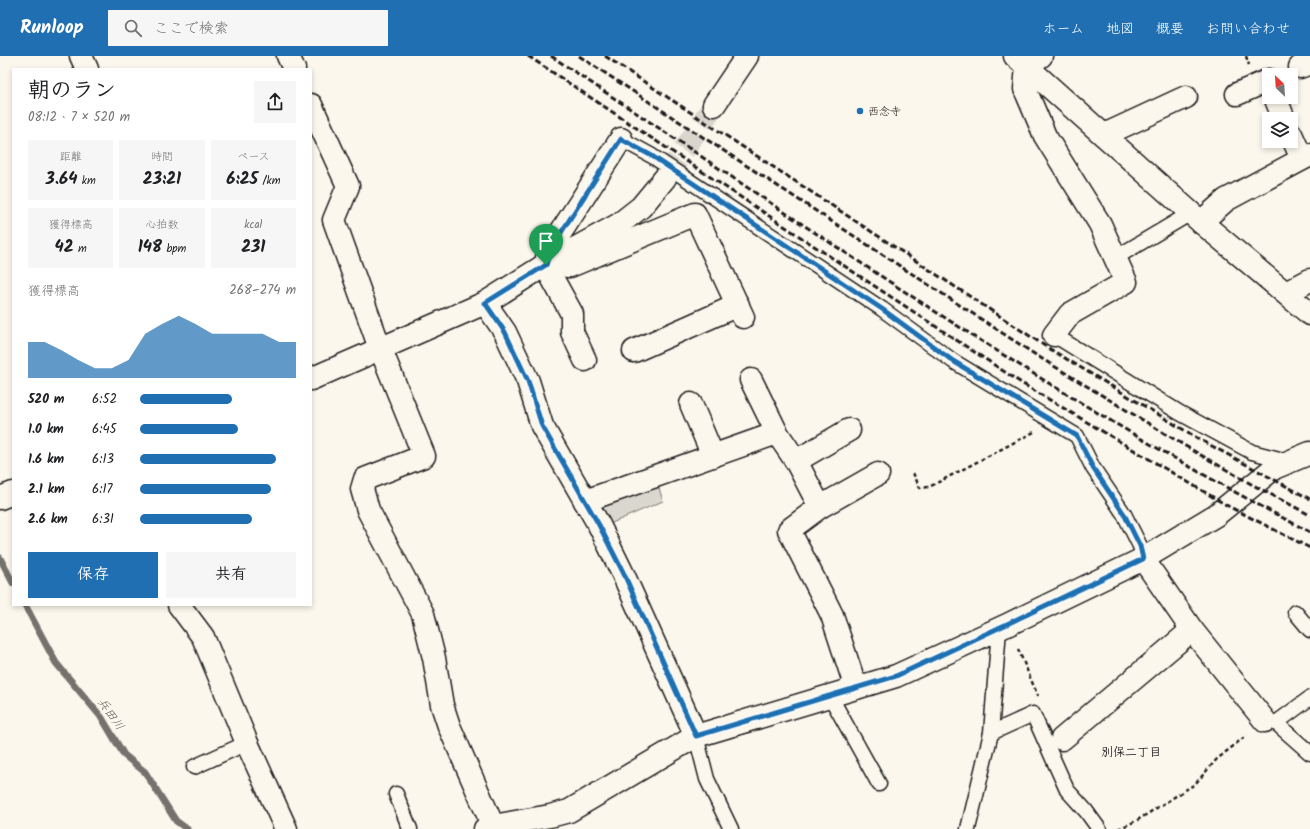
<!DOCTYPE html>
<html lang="ja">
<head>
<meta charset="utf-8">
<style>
	:root { --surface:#fff; --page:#f6f6f6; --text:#202124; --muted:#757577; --accent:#1f6fb2 }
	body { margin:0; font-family:Kalam,"Klee One",sans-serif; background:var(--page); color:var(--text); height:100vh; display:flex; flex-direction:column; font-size:15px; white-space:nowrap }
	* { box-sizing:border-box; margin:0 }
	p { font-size:13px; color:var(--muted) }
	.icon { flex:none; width:22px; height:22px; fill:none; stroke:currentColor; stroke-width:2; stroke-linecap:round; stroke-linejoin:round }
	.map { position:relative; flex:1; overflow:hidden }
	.side { position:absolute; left:12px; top:12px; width:300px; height:538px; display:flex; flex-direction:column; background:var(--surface); border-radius:0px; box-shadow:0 2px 6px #0003 }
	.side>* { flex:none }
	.needle { width:26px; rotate:335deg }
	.controls { position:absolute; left:1262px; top:12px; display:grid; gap:8px }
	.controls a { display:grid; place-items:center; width:36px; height:36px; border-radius:0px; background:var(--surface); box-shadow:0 2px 6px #0003; font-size:20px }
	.pin { position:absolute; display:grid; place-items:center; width:34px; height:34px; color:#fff; margin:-41px -17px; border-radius:50% 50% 50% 0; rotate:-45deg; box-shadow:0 0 4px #0007 }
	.pin .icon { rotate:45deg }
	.round { display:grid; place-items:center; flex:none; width:42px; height:42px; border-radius:0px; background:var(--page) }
	.headline { display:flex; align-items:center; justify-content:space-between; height:68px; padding:0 16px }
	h1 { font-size:22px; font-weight:700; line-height:30px }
	.figures { display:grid; grid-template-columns:repeat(3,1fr); gap:6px; height:68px; padding:4px 16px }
	.figures div { display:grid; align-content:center; border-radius:0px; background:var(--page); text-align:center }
	.figures b { font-size:17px; font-weight:700 }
	.figures small { font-size:11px; font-weight:400 }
	.figures p { font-size:11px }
	.chart { height:112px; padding:8px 16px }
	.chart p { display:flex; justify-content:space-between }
	.chart svg { width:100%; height:72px; margin-top:4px; fill:var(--accent); opacity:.7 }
	.action { display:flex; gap:8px; margin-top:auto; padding:8px 16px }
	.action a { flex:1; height:46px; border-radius:0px; background:var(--accent); color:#fff; font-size:16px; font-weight:700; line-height:46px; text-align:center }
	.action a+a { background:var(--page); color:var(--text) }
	ul { padding:0 16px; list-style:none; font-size:13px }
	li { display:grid; grid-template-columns:64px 48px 1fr; align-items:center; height:30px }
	li i { height:10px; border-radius:5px; background:var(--accent) }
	header { display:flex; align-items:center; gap:24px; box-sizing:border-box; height:56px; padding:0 20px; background:var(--accent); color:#fff }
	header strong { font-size:19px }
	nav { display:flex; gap:22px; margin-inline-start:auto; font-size:14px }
	.search { width:280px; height:36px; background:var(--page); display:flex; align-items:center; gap:10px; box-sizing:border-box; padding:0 14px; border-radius:0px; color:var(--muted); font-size:15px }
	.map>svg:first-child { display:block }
	.green { fill:#dad7ce; stroke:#7b7a75 }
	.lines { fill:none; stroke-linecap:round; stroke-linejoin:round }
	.stream { stroke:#74726e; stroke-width:7 }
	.street-tunnel { stroke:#dad6cd; stroke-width:22; stroke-dasharray:22 11; stroke-linecap:butt }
	.lane-casing { stroke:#1c1c1c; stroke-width:17 }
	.street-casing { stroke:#1c1c1c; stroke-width:25 }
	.path { stroke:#1c1c1c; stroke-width:2.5; stroke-dasharray:4 3; stroke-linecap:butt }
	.lane { stroke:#fbf7ec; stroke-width:14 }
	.street { stroke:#fbf7ec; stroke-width:22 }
	.rail { stroke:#1c1c1c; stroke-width:3; stroke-dasharray:6 3; stroke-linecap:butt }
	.route-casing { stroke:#fff; stroke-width:8 }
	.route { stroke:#1f6fb2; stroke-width:5 }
	.poi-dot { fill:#1f6fb2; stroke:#fbf7ec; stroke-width:1.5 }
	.labels { text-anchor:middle; stroke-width:3.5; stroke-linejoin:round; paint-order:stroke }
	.poi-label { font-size:11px; fill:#1c1c1c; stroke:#fbf7ec; text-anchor:start }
	.water-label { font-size:12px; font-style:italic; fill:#575653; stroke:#fbf7ec }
	.neighbourhood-label { font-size:12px; font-weight:bold; fill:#1c1c1c; stroke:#fbf7ec }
</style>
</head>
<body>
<header>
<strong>Runloop</strong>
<div class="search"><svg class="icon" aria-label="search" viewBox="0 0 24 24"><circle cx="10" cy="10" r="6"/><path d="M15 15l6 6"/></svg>ここで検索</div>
<nav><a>ホーム</a><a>地図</a><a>概要</a><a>お問い合わせ</a></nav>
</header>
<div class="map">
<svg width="1310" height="773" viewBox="0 0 1310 773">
	<rect width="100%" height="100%" fill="#fbf7ec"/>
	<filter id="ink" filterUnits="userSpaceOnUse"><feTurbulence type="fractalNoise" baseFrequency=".025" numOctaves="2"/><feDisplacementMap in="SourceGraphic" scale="8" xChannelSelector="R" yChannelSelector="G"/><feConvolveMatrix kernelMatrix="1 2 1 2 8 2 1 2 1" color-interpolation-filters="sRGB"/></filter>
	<g filter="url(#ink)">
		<polygon class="green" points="658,429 663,445 605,470 602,447"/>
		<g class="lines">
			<g class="stream">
				<polyline points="0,502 13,527"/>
				<polyline points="25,549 56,607 102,662 124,699 145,716 176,765 187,773"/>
			</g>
			<polyline class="street-tunnel" points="665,122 714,49"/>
			<defs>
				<g id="lane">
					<polyline points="621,83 652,100 882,253 953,305 1077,380 1093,412 1124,458 1140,490 1143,503"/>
					<polyline points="1115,202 1191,157"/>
					<polyline points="1054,279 1180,357 1252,396 1287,405"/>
					<polyline points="1295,556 1310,574"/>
					<polyline points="830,640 879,728"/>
					<polyline points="1265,665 1276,667 1310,697"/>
					<polyline points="1276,667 1310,642"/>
					<polyline points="991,677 1033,658 1067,734 1086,755 1099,773"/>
					<polyline points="696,680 707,723 731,773"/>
					<polyline points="194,711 247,687"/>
					<polyline points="396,738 410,773"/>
					<polyline points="968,773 991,677 999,573"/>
				</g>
				<g id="street">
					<polyline points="81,0 87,13"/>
					<polyline points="288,0 294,13"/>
					<polyline points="1015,0 1201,166 1310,258"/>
					<polyline points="1041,0 1027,10 1025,33 1045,80 1100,168 1126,226 1070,258 1054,279"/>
					<polyline points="1300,11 1310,7"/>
					<polyline points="1237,38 1269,24"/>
					<polyline points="1275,41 1284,63"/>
					<polyline points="311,49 348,130 334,164 377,284 424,400 365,423 362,433 368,454 423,558 434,602 442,649 449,670 493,770"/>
					<polyline points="714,49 747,0"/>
					<polyline points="1291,78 1302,103"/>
					<polyline points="1104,79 1186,41"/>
					<polyline points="1201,166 1226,144 1310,99"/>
					<polyline points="567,210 570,210 695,158 743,261"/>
					<polyline points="1286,237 1310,224"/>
					<polyline points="485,247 505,276 528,325 542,370 599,469 623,518 696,680"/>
					<polyline points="634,295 738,249"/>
					<polyline points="585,304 572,276 572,258 545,209 550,193 621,83"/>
					<polyline points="311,323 485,247 545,209 618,169 641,151 665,122"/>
					<polyline points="751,324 777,377"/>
					<polyline points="691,348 713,400"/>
					<polyline points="796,405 849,374"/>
					<polyline points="0,442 13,437"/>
					<polyline points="585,445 777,377 796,405 820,451 789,474 832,559 856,632"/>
					<polyline points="820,451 878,418"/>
					<polyline points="1143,503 1192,574 1265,665"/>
					<polyline points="179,549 203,581 247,687 286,773"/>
					<polyline points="1062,683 1192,574"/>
					<polyline points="485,773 493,770 550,760 569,755 696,680 896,620 1007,569 1143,503 1216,459 1274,412 1310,397"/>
				</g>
			</defs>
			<use href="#lane" class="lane-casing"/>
			<use href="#street" class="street-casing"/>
			<g class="path">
				<polyline points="1246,0 1249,9"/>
				<polyline points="913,417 920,432 929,431 1034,376"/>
				<polyline points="1018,593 1038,640"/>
				<polyline points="1118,773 1136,765 1195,728 1217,703 1247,679"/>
			</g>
			<use href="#lane" class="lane"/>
			<use href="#street" class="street"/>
			<g class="rail">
				<polyline points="528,0 870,227 1023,328 1228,450 1310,492"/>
				<path d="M551,0C800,165 1045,339 1310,476"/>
				<polyline points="579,0 1039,301 1192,394 1253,429 1310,459"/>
				<polyline points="605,0 1045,290 1199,383 1310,443"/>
			</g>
		</g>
	</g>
	<g class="lines" filter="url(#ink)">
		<defs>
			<polygon id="route" points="621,83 652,100 882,253 953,305 1077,380 1093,412 1124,458 1140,490 1143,503 1007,568 896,620 696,680 624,518 599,469 542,370 528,325 505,276 485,247 546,209 550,194"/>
		</defs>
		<use href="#route" class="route-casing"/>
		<use href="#route" class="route"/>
	</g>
	<circle class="poi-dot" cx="860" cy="55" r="4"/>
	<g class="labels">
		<g class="poi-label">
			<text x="868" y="59">西念寺</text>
		</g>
		<g class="water-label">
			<text transform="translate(111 658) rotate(55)" y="4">兵田川</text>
		</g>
		<g class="neighbourhood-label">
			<text x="1131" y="700">別保二丁目</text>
		</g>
	</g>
</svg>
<div class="controls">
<a><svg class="needle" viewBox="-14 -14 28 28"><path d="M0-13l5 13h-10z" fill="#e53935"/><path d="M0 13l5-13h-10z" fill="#757577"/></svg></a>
<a><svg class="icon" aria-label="layers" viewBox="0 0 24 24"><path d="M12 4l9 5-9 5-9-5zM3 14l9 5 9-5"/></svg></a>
</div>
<div class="pin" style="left:546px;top:209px;background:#1e9e55"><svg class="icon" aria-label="arrive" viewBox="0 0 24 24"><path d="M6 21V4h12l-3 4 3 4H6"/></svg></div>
<section class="side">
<div class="headline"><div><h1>朝のラン</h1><p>08:12 · 7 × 520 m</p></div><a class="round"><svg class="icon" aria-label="share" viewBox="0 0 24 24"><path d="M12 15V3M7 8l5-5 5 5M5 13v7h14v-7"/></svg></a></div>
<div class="figures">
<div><p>距離</p><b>3.64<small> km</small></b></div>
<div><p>時間</p><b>23:21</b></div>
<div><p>ペース</p><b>6:25<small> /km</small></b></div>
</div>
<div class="figures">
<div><p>獲得標高</p><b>42<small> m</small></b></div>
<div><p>心拍数</p><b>148<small> bpm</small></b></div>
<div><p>kcal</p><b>231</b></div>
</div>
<div class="chart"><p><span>獲得標高</span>268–274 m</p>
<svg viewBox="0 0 160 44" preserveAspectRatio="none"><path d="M0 44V22L10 22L20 27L30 33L40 38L50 38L60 33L70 17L80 11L90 6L100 11L110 17L120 17L130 17L140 17L150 22L160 22V44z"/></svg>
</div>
<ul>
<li><b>520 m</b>6:52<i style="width:59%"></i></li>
<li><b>1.0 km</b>6:45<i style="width:63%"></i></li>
<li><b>1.6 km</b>6:13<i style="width:87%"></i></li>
<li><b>2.1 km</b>6:17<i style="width:84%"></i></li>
<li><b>2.6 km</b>6:31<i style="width:72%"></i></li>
</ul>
<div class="action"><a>保存</a><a>共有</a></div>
</section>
</div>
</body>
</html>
